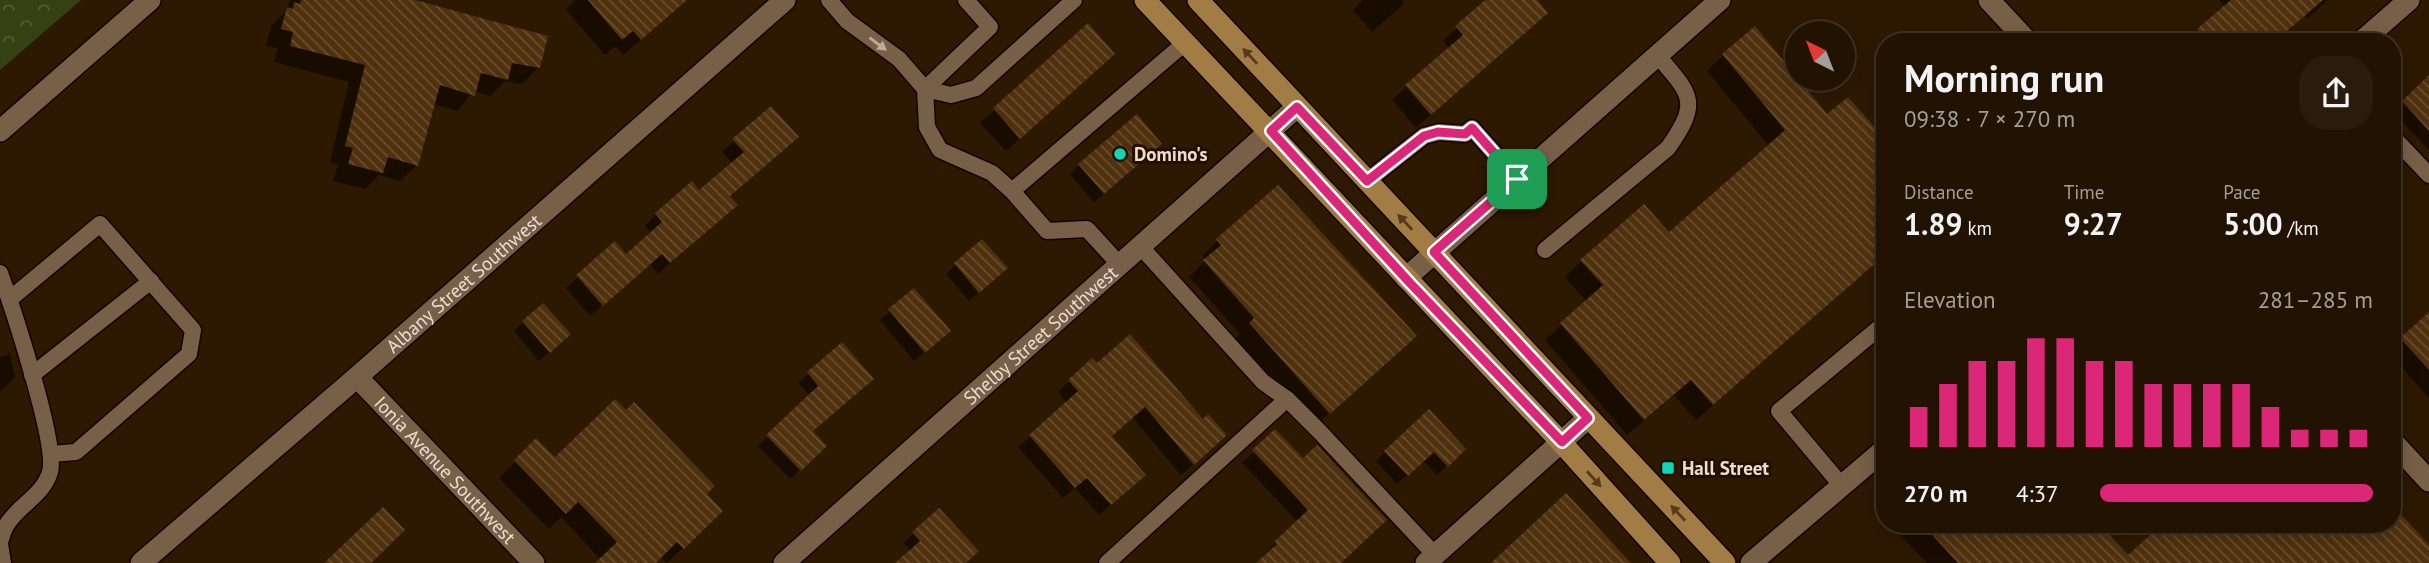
<!DOCTYPE html>
<html lang="en">
<head>
<meta charset="utf-8">
<style>
	:root { --surface:#221202; --page:#2a1b0c; --text:#f1f3f6; --muted:#a29e99; --line:#3f3224; --accent:#db2777 }
	body { margin:0; font-family:"PT Sans",sans-serif; background:var(--page); color:var(--text); height:100vh; display:flex; flex-direction:column; font-size:26px; white-space:nowrap }
	* { box-sizing:border-box; margin:0 }
	p { font-size:23px; color:var(--muted) }
	.icon { flex:none; width:38px; height:38px; fill:none; stroke:currentColor; stroke-width:2; stroke-linecap:round; stroke-linejoin:round }
	.map { position:relative; flex:1; overflow:hidden }
	.panel { position:absolute; left:1876px; top:33px; width:525px; height:500px; display:flex; flex-direction:column; background:var(--surface); border-radius:28px; box-shadow:0 4px 18px #0003,0 0 0 2px var(--line) }
	.panel>* { flex:none }
	.needle { width:46px; rotate:318deg }
	.controls { position:absolute; left:1785px; top:21px; display:grid; gap:14px }
	.controls a { display:grid; place-items:center; width:70px; height:70px; border-radius:50%; background:var(--surface); box-shadow:0 4px 18px #0003,0 0 0 2px var(--line); font-size:35px }
	.pin { position:absolute; display:grid; place-items:center; width:60px; height:60px; color:#fff; margin:-30px; border-radius:14px; box-shadow:0 4px 10px #0006 }
	.round { display:grid; place-items:center; flex:none; width:74px; height:74px; border-radius:28px; background:var(--page) }
	.summary { display:flex; align-items:center; justify-content:space-between; height:119px; padding:0 28px }
	h1 { font-size:38px; font-weight:600; line-height:52px }
	.figures { display:grid; grid-template-columns:repeat(3,1fr); gap:10px; height:119px; padding:7px 28px }
	.figures div { display:grid; align-content:center }
	.figures b { font-size:30px; font-weight:600 }
	.figures small { font-size:19px; font-weight:400 }
	.figures p { font-size:19px }
	.chart { height:196px; padding:14px 28px }
	.chart p { display:flex; justify-content:space-between }
	.chart svg { width:100%; height:126px; margin-top:7px; stroke:var(--accent); stroke-width:6 }
	ul { padding:0 28px; list-style:none; font-size:23px }
	li { display:grid; grid-template-columns:112px 84px 1fr; align-items:center; height:52px }
	li i { height:18px; border-radius:9px; background:var(--accent) }
	.map>svg:first-child { display:block }
	.park { fill:url(#park-crowns) }
	.shadow { fill:#0007 }
	.building { fill:url(#building-back-hatch) }
	.lines { fill:none; stroke-linecap:round; stroke-linejoin:round }
	.service-casing { stroke:#140300; stroke-width:19 }
	.minor-casing { stroke:#140300; stroke-width:24 }
	.primary-casing { stroke:#140300; stroke-width:24 }
	.service { stroke:#785f47; stroke-width:16 }
	.minor { stroke:#785f47; stroke-width:21 }
	.primary { stroke:#a17d45; stroke-width:21 }
	.oneway { fill:#beab9a }
	.oneway2 { fill:#553b1c }
	.route-casing { stroke:#fff; stroke-width:14 }
	.route { stroke:#db2777; stroke-width:9 }
	.poi-dot { fill:#10d5b4; stroke:#230f00; stroke-width:2.5 }
	.labels { text-anchor:middle; stroke-width:6; stroke-linejoin:round; paint-order:stroke }
	.poi-label { font-size:19px; font-weight:bold; fill:#edded1; stroke:#230f00; text-anchor:start }
	.street-label { font-size:19px; fill:#edded1; stroke:#230f00 }
</style>
</head>
<body>
<div class="map">
<svg width="2429" height="563" viewBox="0 0 2429 563">
	<defs>
		<pattern id="park-crowns" width="20" height="18" patternUnits="userSpaceOnUse" patternTransform="scale(1.75)"><rect width="20" height="18" fill="#364113"/><path d="M2 6a3 3 0 1 1 6 0M12 15a3 3 0 1 1 6 0" fill="none" stroke="#535c34"/></pattern>
		<pattern id="building-back-hatch" width="6" height="6" patternUnits="userSpaceOnUse" patternTransform="scale(1.75)"><rect width="6" height="6" fill="#50310d"/><path d="M-1 5l2 2M0 0l6 6M5-1l2 2" fill="none" stroke="#6a4e2f"/></pattern>
	</defs>
	<rect width="100%" height="100%" fill="#2d1802"/>
	<polygon class="park" points="0,0 81,0 0,70"/>
	<g class="shadow">
		<polygon points="290,0 408,0 539,67 522,84 505,81 490,96 474,91 457,111 433,104 417,165 400,181 379,175 365,189 333,181 338,164 330,162 349,82 274,62 278,48 266,46 271,26 287,10"/>
		<polygon points="687,0 623,55 616,46 605,55 566,10 575,0"/>
		<polygon points="1363,0 1401,0 1404,4 1372,32 1353,10"/>
		<polygon points="1488,0 1535,0 1546,13 1416,128 1392,100 1450,48 1443,41"/>
		<polygon points="2219,0 2328,0 2308,18 2305,15 2273,42 2191,42 2189,40 2225,7"/>
		<polygon points="1088,26 1100,67 1006,151 980,123"/>
		<polygon points="1723,55 1827,117 1885,255 1696,420 1674,395 1627,435 1545,340 1587,302 1565,277 1581,261 1669,234 1769,146 1707,71"/>
		<polygon points="2429,78 2429,150 2393,112"/>
		<polygon points="771,108 728,197 724,216 658,274 650,264 590,316 566,288 614,244 626,257 651,234 645,226 656,214 692,184 699,193 733,164 722,152"/>
		<polygon points="1150,153 1094,202 1070,175 1079,165"/>
		<polygon points="1218,240 1415,336 1313,428 1234,340 1240,334 1189,277 1206,260 1202,256"/>
		<polygon points="982,241 996,278 969,301 946,274"/>
		<polygon points="914,290 939,340 914,361 880,320"/>
		<polygon points="2429,315 2429,398 2392,357 2392,349"/>
		<polygon points="523,322 559,344 539,361 514,331"/>
		<polygon points="841,345 811,432 825,446 790,479 758,446 810,396 798,383"/>
		<polygon points="10,354 15,377 0,392 0,357"/>
		<polygon points="1092,360 1213,447 1181,475 1132,417 1110,437 1132,486 1099,515 1075,488 1063,498 1018,447 1067,403 1058,392"/>
		<polygon points="1429,411 1464,449 1437,475 1423,460 1397,484 1376,461"/>
		<polygon points="1275,431 1339,563 1259,563 1267,556 1265,553 1298,522 1242,463"/>
		<polygon points="536,440 555,460 704,494 720,511 667,563 660,557 654,563 598,563 601,560 561,517 549,529 499,478"/>
		<polygon points="1885,501 1885,518 1876,509"/>
		<polygon points="1891,525 2098,525 2127,558 2163,525 2230,525 2242,538 2257,525 2429,548 2429,563 1927,563"/>
		<polygon points="914,533 965,563 897,563 911,551 904,543"/>
	</g>
	<g class="building">
		<polygon points="301,0 415,0 548,36 540,68 512,63 508,80 481,73 475,96 440,85 418,166 388,157 383,173 348,164 353,148 345,146 365,65 290,46 293,32 281,29 287,7 293,9 294,2 300,4"/>
		<polygon points="588,0 687,0 641,40 633,31 622,40"/>
		<polygon points="1485,0 1537,0 1548,13 1431,115 1405,85 1463,35 1455,26"/>
		<polygon points="2231,0 2323,0 2274,42 2208,42 2197,29"/>
		<polygon points="1088,23 1115,54 1020,139 993,108"/>
		<polygon points="1755,26 1827,114 1848,97 1885,139 1885,255 1713,405 1691,380 1644,420 1560,323 1603,285 1580,260 1644,204 1669,232 1785,130 1722,54"/>
		<polygon points="2429,75 2429,131 2402,101"/>
		<polygon points="771,106 799,137 730,196 738,205 670,263 662,254 603,306 576,275 615,241 626,254 662,222 655,213 692,181 699,190 744,152 732,139"/>
		<polygon points="1137,114 1162,144 1104,194 1078,164"/>
		<polygon points="1278,185 1417,336 1330,414 1249,323 1254,318 1203,260 1221,245 1216,239"/>
		<polygon points="982,239 1008,268 979,293 954,263"/>
		<polygon points="914,288 951,331 925,353 888,309"/>
		<polygon points="543,303 571,334 550,353 522,321"/>
		<polygon points="2429,312 2429,370 2400,338"/>
		<polygon points="1130,334 1203,419 1208,414 1227,435 1194,465 1145,407 1112,436 1146,475 1111,505 1087,478 1075,488 1029,435 1078,391 1068,380 1092,358 1097,363"/>
		<polygon points="842,342 874,379 813,431 827,446 801,471 766,435 818,386 807,372"/>
		<polygon points="615,399 626,410 634,402 715,486 707,494 723,511 684,549 677,542 656,563 595,563 617,542 578,502 566,514 514,460 536,438 555,457"/>
		<polygon points="1429,409 1466,449 1448,467 1434,452 1408,476 1384,451"/>
		<polygon points="1275,429 1303,458 1317,445 1387,520 1341,563 1256,563 1277,544 1275,541 1308,510 1252,450"/>
		<polygon points="1566,493 1631,563 1491,563"/>
		<polygon points="2392,504 2429,545 2429,563 1958,563 1923,525 2100,525 2128,555 2161,525 2232,525 2242,536 2254,525 2392,525"/>
		<polygon points="383,507 405,530 371,563 324,563"/>
		<polygon points="939,508 979,551 966,563 895,563 920,541 912,532"/>
	</g>
	<g class="lines">
		<defs>
			<g id="service">
				<polyline points="829,0 847,21 899,59 925,89 951,95 976,88 1074,0"/>
				<polyline points="966,0 990,27 925,89 927,127 940,150 992,173 1012,191"/>
				<polyline points="2392,136 2429,175"/>
				<polyline points="1367,181 1424,136 1439,132 1465,134 1472,128 1517,179"/>
				<polyline points="1141,247 1263,382 1287,399 1320,432 1435,555"/>
				<path d="M1545,250L1668,148C1701,101 1691,95 1657,55"/>
				<polyline points="1120,265 1087,229 1047,231 1012,191 1186,42"/>
				<path d="M0,273C12,306 58,445 50,472C43,496 17,506 6,526C3,531 2,537 0,542"/>
				<polyline points="10,299 100,224 193,330 189,354 76,452 51,454"/>
				<polyline points="32,375 151,281"/>
				<polyline points="1842,486 1779,411 1885,323"/>
				<polyline points="0,544 3,563"/>
				<polyline points="1107,563 1287,399"/>
			</g>
			<g id="minor">
				<polyline points="1989,0 2028,42"/>
				<polyline points="2361,42 2409,0"/>
				<polyline points="0,131 150,0"/>
				<polyline points="1406,278 1720,0"/>
				<path id="s1" d="M357,377L534,563"/>
				<polyline points="2392,441 2429,481"/>
				<path id="s2" d="M141,563L357,377L785,0"/>
				<path id="s3" d="M784,563L1297,107"/>
				<polyline points="1426,563 1588,418"/>
				<polyline points="1751,563 1885,449"/>
			</g>
			<g id="primary">
				<polyline points="1145,0 1561,442 1670,563"/>
				<polyline points="1198,0 1725,563"/>
			</g>
		</defs>
		<use href="#service" class="service-casing"/>
		<use href="#minor" class="minor-casing"/>
		<use href="#primary" class="primary-casing"/>
		<use href="#service" class="service"/>
		<use href="#minor" class="minor"/>
		<use href="#primary" class="primary"/>
	</g>
	<defs><path id="oneway-solid" d="M-6-.8H1V-3.2L6.5 0L1 3.2V.8H-6Z" transform="scale(1.75)"/></defs>
	<use class="oneway" href="#oneway-solid" transform="translate(878 44) rotate(37)"/>
	<g class="oneway2">
		<use href="#oneway-solid" transform="translate(1250 56) rotate(-133)"/>
		<use href="#oneway-solid" transform="translate(1405 222) rotate(-133)"/>
		<use href="#oneway-solid" transform="translate(1594 479) rotate(48)"/>
		<use href="#oneway-solid" transform="translate(1678 513) rotate(-133)"/>
	</g>
	<g class="lines">
		<defs>
			<polygon id="route" points="1297,107 1367,181 1424,136 1438,132 1465,134 1472,128 1517,179 1434,252 1588,418 1562,442 1410,283 1271,131"/>
		</defs>
		<use href="#route" class="route-casing"/>
		<use href="#route" class="route"/>
	</g>
	<g class="poi-dot">
		<circle cx="1120" cy="154" r="7"/>
		<rect x="1661" y="461" width="14" height="14" rx="3.5"/>
	</g>
	<g class="labels">
		<g class="poi-label">
			<text x="1134" y="161">Domino's</text>
			<text x="1682" y="475">Hall Street</text>
		</g>
		<g class="street-label">
			<text dy="7" stroke="none"><textPath href="#s2" startOffset="427">Albany Street Southwest</textPath></text>
			<text dy="7" stroke="none"><textPath href="#s3" startOffset="343">Shelby Street Southwest</textPath></text>
			<text dy="7" stroke="none"><textPath href="#s1" startOffset="128">Ionia Avenue Southwest</textPath></text>
		</g>
	</g>
</svg>
<div class="controls">
<a><svg class="needle" viewBox="-14 -14 28 28"><path d="M0-13l5 13h-10z" fill="#e53935"/><path d="M0 13l5-13h-10z" fill="#a29e99"/></svg></a>
</div>
<div class="pin" style="left:1517px;top:179px;background:#1e9e55"><svg class="icon" aria-label="arrive" viewBox="0 0 24 24"><path d="M6 21V4h12l-3 4 3 4H6"/></svg></div>
<section class="panel">
<div class="summary"><div><h1>Morning run</h1><p>09:38 · 7 × 270 m</p></div><a class="round"><svg class="icon" aria-label="share" viewBox="0 0 24 24"><path d="M12 15V3M7 8l5-5 5 5M5 13v7h14v-7"/></svg></a></div>
<div class="figures">
<div><p>Distance</p><b>1.89<small> km</small></b></div>
<div><p>Time</p><b>9:27</b></div>
<div><p>Pace</p><b>5:00<small> /km</small></b></div>
</div>
<div class="chart"><p><span>Elevation</span>281–285 m</p>
<svg viewBox="0 0 160 44" preserveAspectRatio="none"><path d="M5 44V30M15 44V22M25 44V14M35 44V14M45 44V6M55 44V6M65 44V14M75 44V14M85 44V22M95 44V22M105 44V22M115 44V22M125 44V30M135 44V38M145 44V38M155 44V38"/></svg>
</div>
<ul>
<li><b>270 m</b>4:37<i style="width:100%"></i></li>
</ul>
</section>
</div>
</body>
</html>
